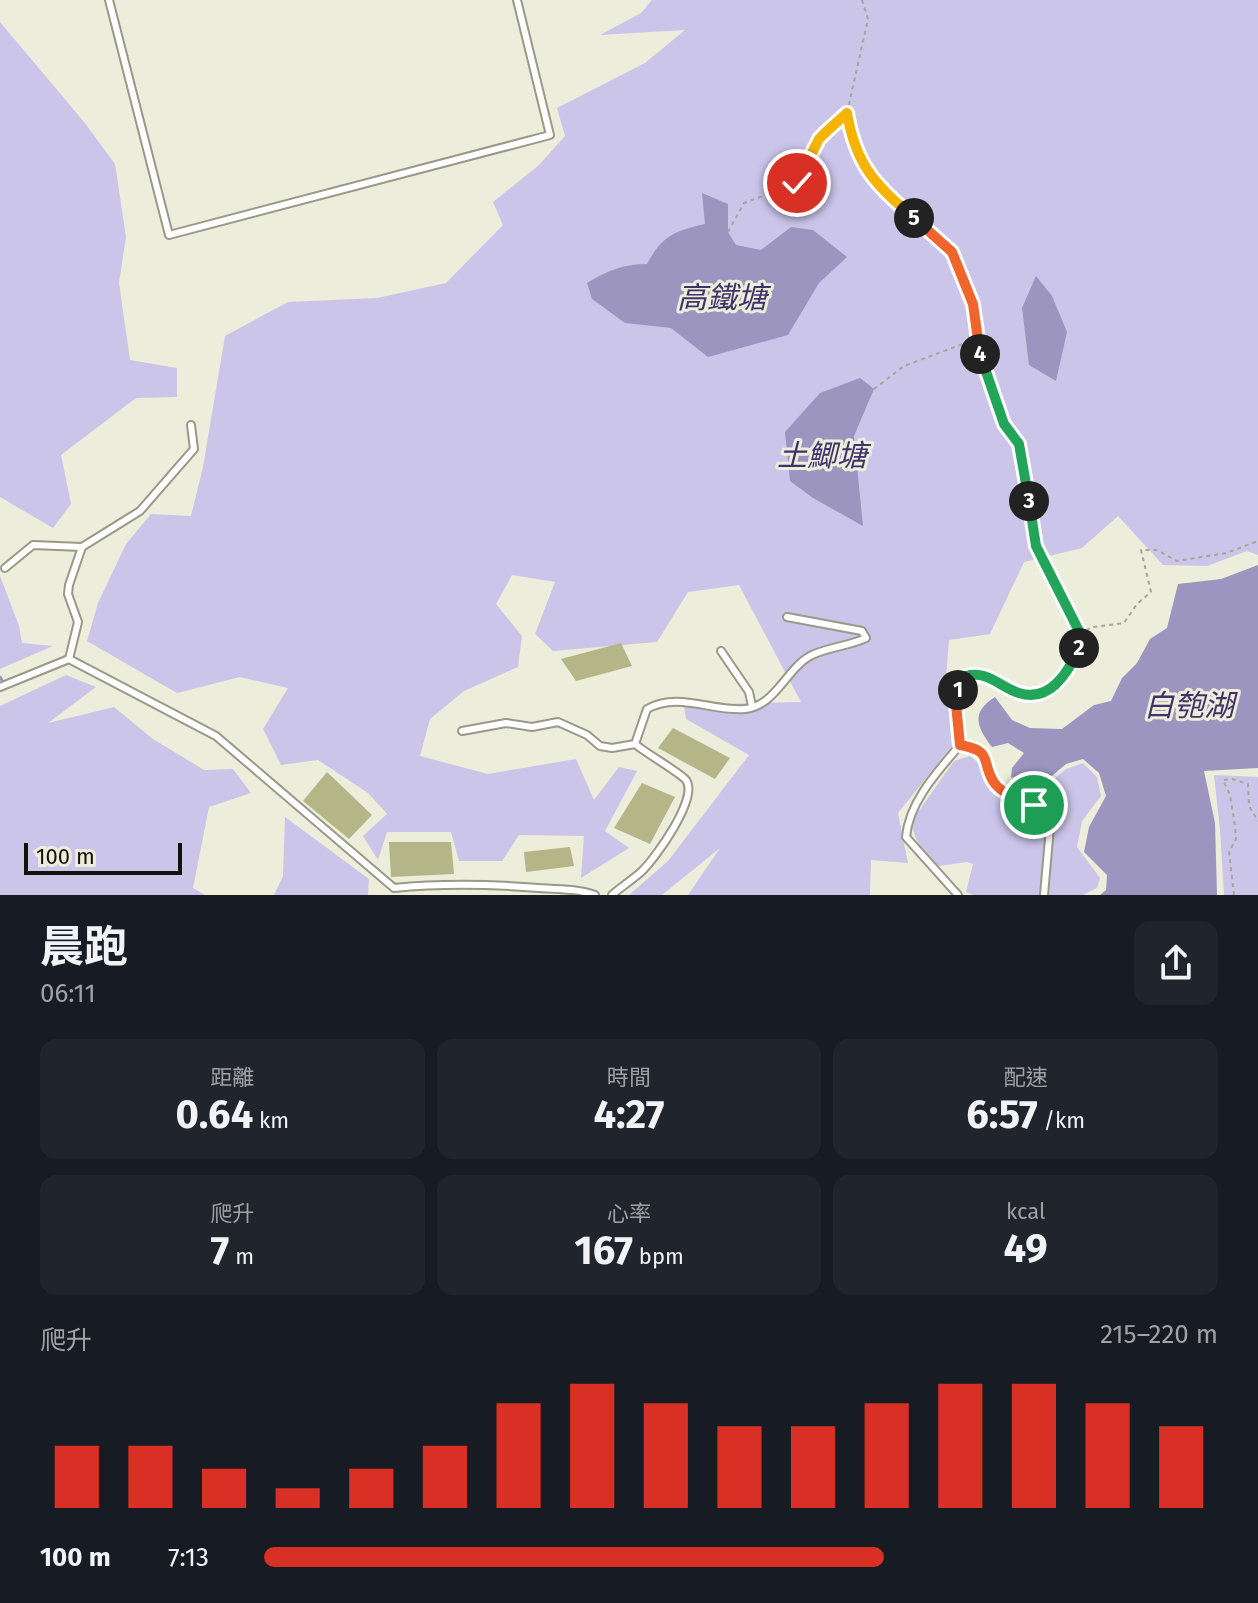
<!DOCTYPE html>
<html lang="zh-TW">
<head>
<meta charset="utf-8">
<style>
	:root { --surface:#171b24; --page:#20242c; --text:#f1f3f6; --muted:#9ea1a6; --accent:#d93025 }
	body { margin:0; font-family:"Fira Sans","Noto Sans TC",sans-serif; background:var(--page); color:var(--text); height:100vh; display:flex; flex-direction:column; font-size:30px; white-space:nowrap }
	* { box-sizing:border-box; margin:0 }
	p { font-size:26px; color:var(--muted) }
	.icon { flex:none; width:44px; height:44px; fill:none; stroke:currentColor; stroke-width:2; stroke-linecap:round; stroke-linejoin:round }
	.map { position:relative; height:895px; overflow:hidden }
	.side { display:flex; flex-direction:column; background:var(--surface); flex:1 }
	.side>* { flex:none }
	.scale { position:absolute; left:24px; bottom:20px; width:158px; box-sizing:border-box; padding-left:8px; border:4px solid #12120c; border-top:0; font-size:22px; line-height:28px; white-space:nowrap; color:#12120c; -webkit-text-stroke:6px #ecedda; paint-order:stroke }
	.pin { position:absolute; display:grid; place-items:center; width:68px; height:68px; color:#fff; margin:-34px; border:4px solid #fff; border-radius:50%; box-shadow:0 2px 8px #0007 }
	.km { position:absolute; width:40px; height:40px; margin:-20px; border-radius:50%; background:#222; color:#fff; font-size:22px; line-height:40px; text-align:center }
	.round { display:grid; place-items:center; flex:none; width:84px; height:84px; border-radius:16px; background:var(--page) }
	.overview { display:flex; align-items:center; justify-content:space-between; height:136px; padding:0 40px }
	h1 { font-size:44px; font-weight:700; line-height:60px }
	.stats { display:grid; grid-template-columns:repeat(3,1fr); gap:12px; height:136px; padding:8px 40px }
	.stats div { display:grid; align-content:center; border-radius:16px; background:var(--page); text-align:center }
	.stats b { font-size:40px; font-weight:700 }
	.stats small { font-size:22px; font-weight:400 }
	.stats p { font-size:22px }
	.chart { height:224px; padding:16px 40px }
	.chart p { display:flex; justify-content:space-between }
	.chart svg { width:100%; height:144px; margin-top:8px; stroke:var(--accent); stroke-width:6 }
	ul { padding:0 40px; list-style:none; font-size:26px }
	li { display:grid; grid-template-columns:128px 96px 1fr; align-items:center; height:60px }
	li i { height:20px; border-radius:10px; background:var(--accent) }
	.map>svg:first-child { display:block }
	.green { fill:#cbc5ea }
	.water { fill:#9b95c0 }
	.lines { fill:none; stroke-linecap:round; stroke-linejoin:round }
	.stream { stroke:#9b95c0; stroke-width:3 }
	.building { fill:#b5b687 }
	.service-casing { stroke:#998; stroke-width:10 }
	.path { stroke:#a6a798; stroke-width:2; stroke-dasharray:4 4; stroke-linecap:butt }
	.service { stroke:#fff; stroke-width:6 }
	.split-1-casing { stroke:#fff; stroke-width:16 }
	.split-2-casing { stroke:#fff; stroke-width:16 }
	.split-3-casing { stroke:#fff; stroke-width:16 }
	.split-4-casing { stroke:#fff; stroke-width:16 }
	.split-5-casing { stroke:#fff; stroke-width:16 }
	.split-6-casing { stroke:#fff; stroke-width:16 }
	.split-7-casing { stroke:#fff; stroke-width:16 }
	.split-1 { stroke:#f0652b; stroke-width:10 }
	.split-2 { stroke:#22a559; stroke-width:10 }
	.split-3 { stroke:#22a559; stroke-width:10 }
	.split-4 { stroke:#22a559; stroke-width:10 }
	.split-5 { stroke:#f0652b; stroke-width:10 }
	.split-6 { stroke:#f5b400; stroke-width:10 }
	.split-7 { stroke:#f5b400; stroke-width:10 }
	.labels { text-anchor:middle; stroke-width:6; stroke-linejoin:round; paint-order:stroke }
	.water-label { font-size:30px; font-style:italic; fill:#40336b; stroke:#ecedda }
</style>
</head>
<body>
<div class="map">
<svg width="1258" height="895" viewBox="0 0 1258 895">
	<rect width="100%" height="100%" fill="#ecedda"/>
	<g class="green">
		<polygon points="652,0 1258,0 1258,555 1247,551 1207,566 1163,565 1118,516 1082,548 1024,562 990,634 949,640 946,678 952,746 898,813 908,863 871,860 870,895 688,895 720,848 662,895 629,895 668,861 749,755 686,719 684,705 801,702 739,585 688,592 657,642 553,651 535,634 555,582 512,575 496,604 522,636 518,667 464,691 430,719 420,756 488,774 576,759 594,800 619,767 637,771 605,831 629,848 581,878 584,836 519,835 502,861 459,861 451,832 387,832 378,860 363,836 387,814 368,793 318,760 281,765 263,729 288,688 240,677 177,693 87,641 98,603 126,544 151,514 191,516 203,467 225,336 288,302 377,298 446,283 503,225 493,202 539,165 565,136 557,108 645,63 685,30 600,35 641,13"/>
		<polygon points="0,22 84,122 115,164 126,237 119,283 130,360 177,368 177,397 136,398 61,455 71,504 53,528 0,497"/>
		<polygon points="0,576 19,626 22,643 53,646 0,669"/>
		<polygon points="66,675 96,687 48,723 114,707 153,739 204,770 233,769 251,793 209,807 193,888 205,895 0,895 0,706"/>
		<path d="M970,756C984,766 979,769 987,782C994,795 1012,801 1025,807L1021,785L1049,783L1066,769L1083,763L1097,777L1101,796L1082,821L1077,847L1100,878L1097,888L1083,895H974L966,892L973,864L967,862L939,866C921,849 917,846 911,822L954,761Z"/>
		<polygon points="1214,775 1258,777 1258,895 1224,895 1220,830"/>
		<polygon points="285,817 369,879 368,895 274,895 283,876"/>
	</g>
	<g class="water">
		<path d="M702,193L728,204V232L736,245L761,250L791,227L813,230L847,257L819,283L788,335L708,357L671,328L625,323L592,299L587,283C606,271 624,264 647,264C662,236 674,231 705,224Z"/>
		<polygon points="1036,276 1052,296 1067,332 1056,381 1029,365 1022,308"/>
		<polygon points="860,378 874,389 854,436 863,526 813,498 790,481 785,432 820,393"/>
		<path d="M1258,565V768L1204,771L1215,823L1217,895H1100L1106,890L1107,875L1084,852L1089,827L1106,796L1099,773L1083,759L1066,764L1046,781L1022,775L1011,778L1012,768L1024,753L1008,743L992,747C976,726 971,712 995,697L1012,720L1030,728L1062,729L1094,705L1111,701L1122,678L1137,663L1150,639L1167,628L1178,584L1221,579Z"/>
	</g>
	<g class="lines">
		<polyline class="stream" points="0,677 3,682"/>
	</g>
	<g class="building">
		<polygon points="621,643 632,666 576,681 561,659"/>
		<polygon points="673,728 730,758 715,779 658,748"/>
		<polygon points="327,772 372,815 349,839 303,801"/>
		<polygon points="642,783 675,797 650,844 614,828"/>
		<polygon points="389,842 451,842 454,874 391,877"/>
		<polygon points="570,847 574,866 526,872 524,852"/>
	</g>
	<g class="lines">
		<defs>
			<g id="service">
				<polyline points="109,0 169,235 550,135 517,0"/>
				<polyline points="5,568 33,545 82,547"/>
				<polyline points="721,651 749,692 752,706"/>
				<polyline points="69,659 78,622 68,594 69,585 82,547 140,511 194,449 191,425"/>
				<path d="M0,687L69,659L216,736L394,888C443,883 490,884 539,888C558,889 578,889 595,895"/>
				<path d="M462,731L506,723L532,727L558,722L587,735L600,746L612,748L635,744L647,709C678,691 712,712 745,709C776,706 787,667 812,655C829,647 849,646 866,638L862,631L787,617"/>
				<path d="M612,895C621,887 632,880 641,872C655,859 699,798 686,780C679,772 647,754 635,744"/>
				<path d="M958,895L906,837C909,802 937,772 960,745C994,751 981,764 996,783C1006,798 1029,804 1046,809L1050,827L1044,895"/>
			</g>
		</defs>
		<use href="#service" class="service-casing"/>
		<g class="path">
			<polyline points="862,0 868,19 847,113 851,140 870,177 952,252 973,304 981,362 991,392 1004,424 1019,444 1036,546 1080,633"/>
			<polyline points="728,232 744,203 797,183 819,139 846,114"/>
			<polyline points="874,389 904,366 976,339"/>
			<path d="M959,735L955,694L966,676C988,670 1000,687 1020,693C1055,704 1078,662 1080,633L1093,627L1124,623L1137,604L1151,592L1141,550H1157L1177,561L1226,553L1258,541"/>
			<polyline points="1234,895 1229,852 1236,839 1235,826 1230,795 1223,780 1232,779 1248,784 1249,806 1258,821"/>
		</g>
		<use href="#service" class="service"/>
	</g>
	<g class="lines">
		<defs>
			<path id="split-1" d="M958,690L955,694L960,745C993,751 981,760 993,781C1001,794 1021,800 1034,805"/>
			<path id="split-2" d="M958,690L966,676C987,670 1000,687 1019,693C1050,703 1069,671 1079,648"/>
			<polyline id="split-3" points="1029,501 1036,546 1080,633 1079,648"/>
			<polyline id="split-4" points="980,354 1004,424 1019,444 1029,501"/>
			<polyline id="split-5" points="914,218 952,252 973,304 980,354"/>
			<path id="split-6" d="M826,132L847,113C856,166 875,184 914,218"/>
			<polyline id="split-7" points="797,183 819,139 826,132"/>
		</defs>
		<use href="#split-1" class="split-1-casing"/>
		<use href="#split-2" class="split-2-casing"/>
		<use href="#split-3" class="split-3-casing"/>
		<use href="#split-4" class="split-4-casing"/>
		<use href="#split-5" class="split-5-casing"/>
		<use href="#split-6" class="split-6-casing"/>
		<use href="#split-7" class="split-7-casing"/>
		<use href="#split-1" class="split-1"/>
		<use href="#split-2" class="split-2"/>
		<use href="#split-3" class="split-3"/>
		<use href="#split-4" class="split-4"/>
		<use href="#split-5" class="split-5"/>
		<use href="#split-6" class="split-6"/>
		<use href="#split-7" class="split-7"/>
	</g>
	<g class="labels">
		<g class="water-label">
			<text x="722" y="308">高鐵塘</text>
			<text x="822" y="466">土鯽塘</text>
			<text x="1189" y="716">白匏湖</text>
		</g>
	</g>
</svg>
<div class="scale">100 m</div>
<div class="pin" style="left:1034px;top:805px;background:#1e9e55"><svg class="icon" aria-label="arrive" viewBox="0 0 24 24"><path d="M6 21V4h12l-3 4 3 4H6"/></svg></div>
<div class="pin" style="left:797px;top:183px;background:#d93025"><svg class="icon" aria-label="check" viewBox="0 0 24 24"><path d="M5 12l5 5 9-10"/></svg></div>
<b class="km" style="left:958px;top:690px">1</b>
<b class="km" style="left:1079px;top:648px">2</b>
<b class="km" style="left:1029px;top:501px">3</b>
<b class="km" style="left:980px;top:354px">4</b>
<b class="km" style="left:914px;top:218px">5</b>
</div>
<section class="side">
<div class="overview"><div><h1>晨跑</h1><p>06:11</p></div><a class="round"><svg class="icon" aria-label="share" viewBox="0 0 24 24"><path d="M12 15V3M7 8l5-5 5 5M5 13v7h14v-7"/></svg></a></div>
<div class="stats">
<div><p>距離</p><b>0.64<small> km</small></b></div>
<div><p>時間</p><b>4:27</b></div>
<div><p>配速</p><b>6:57<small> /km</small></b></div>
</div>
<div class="stats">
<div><p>爬升</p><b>7<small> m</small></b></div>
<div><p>心率</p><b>167<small> bpm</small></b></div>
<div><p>kcal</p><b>49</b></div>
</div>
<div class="chart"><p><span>爬升</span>215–220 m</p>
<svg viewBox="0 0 160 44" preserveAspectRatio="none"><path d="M5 44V25M15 44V25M25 44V32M35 44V38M45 44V32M55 44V25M65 44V12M75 44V6M85 44V12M95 44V19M105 44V19M115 44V12M125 44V6M135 44V6M145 44V12M155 44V19"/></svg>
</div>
<ul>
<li><b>100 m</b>7:13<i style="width:65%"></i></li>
</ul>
</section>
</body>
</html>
